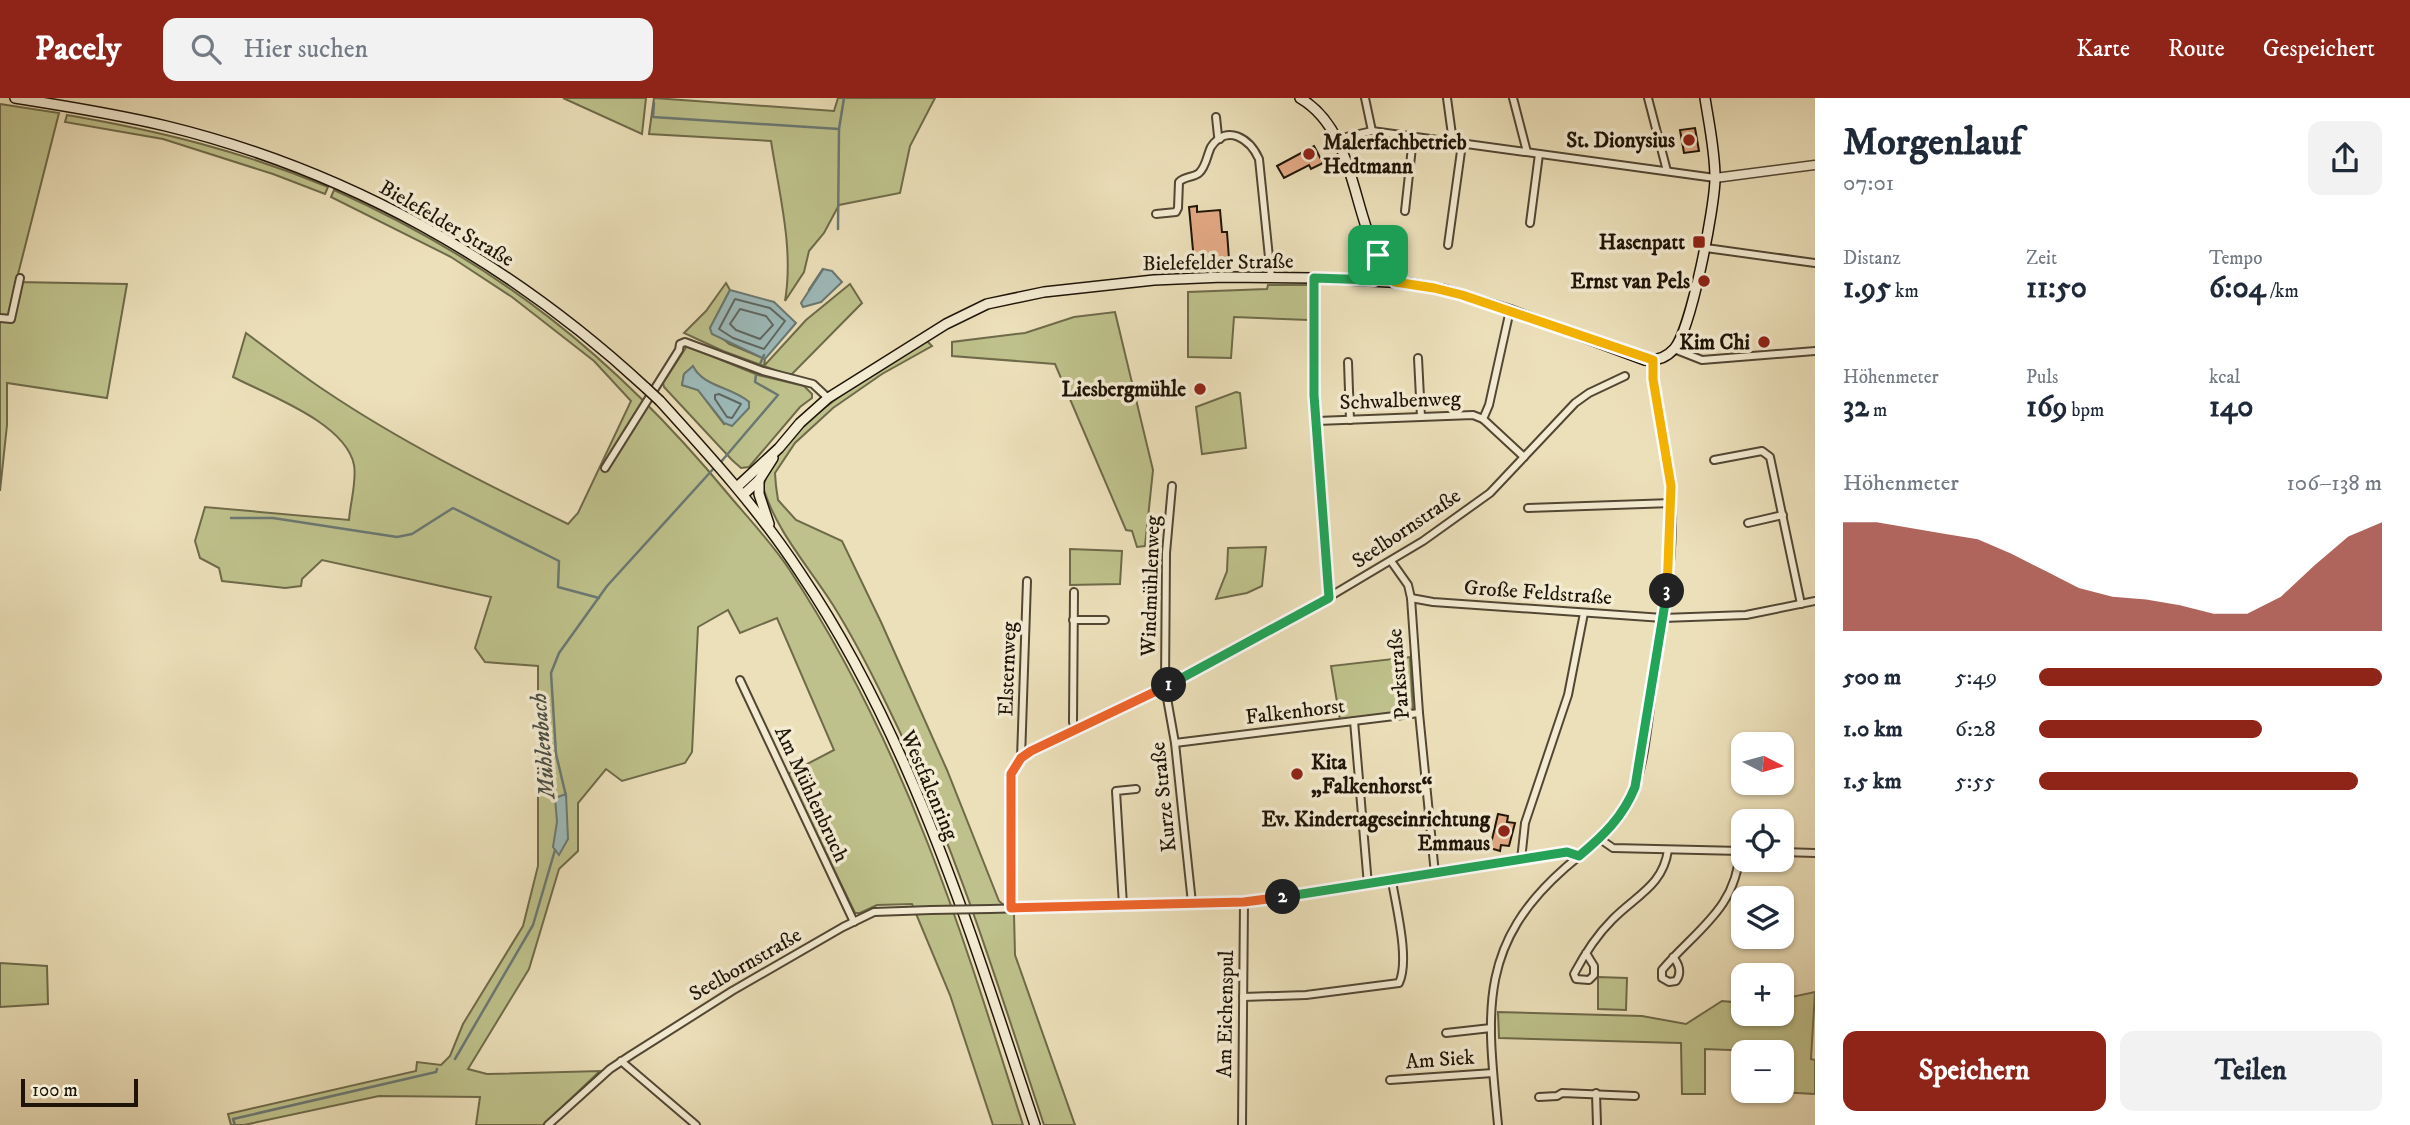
<!DOCTYPE html>
<html lang="de">
<head>
<meta charset="utf-8">
<style>
	:root { --surface:#fff; --page:#f2f2f3; --text:#1f2937; --muted:#747a83; --accent:#8f2418 }
	body { margin:0; font-family:"IM FELL DW Pica",serif; background:var(--page); color:var(--text); height:100vh; display:flex; flex-direction:column; font-size:26px; white-space:nowrap }
	* { box-sizing:border-box; margin:0 }
	p { font-size:23px; color:var(--muted) }
	.icon { flex:none; width:38px; height:38px; fill:none; stroke:currentColor; stroke-width:2; stroke-linecap:round; stroke-linejoin:round }
	.map { position:relative; flex:1; overflow:hidden }
	.panel { display:flex; flex-direction:column; background:var(--surface); width:595px }
	.panel>* { flex:none }
	.needle { width:46px; rotate:96deg }
	.buttons { position:absolute; left:1731px; top:634px; display:grid; gap:14px }
	.buttons a { display:grid; place-items:center; width:63px; height:63px; border-radius:14px; background:var(--surface); box-shadow:0 2px 5px #0004; font-size:35px }
	.scale { position:absolute; left:21px; bottom:18px; width:117px; box-sizing:border-box; padding-left:7px; border:4px solid #1e1408; border-top:0; font-size:19px; line-height:24px; white-space:nowrap; color:#1e1408; -webkit-text-stroke:5px #f3ebd2; paint-order:stroke }
	.pin { position:absolute; display:grid; place-items:center; width:60px; height:60px; color:#fff; margin:-30px; border-radius:14px; box-shadow:0 4px 10px #0006 }
	.km { position:absolute; width:35px; height:35px; margin:-18px; border-radius:50%; background:#222; color:#fff; font-size:19px; line-height:35px; text-align:center }
	.round { display:grid; place-items:center; flex:none; width:74px; height:74px; border-radius:14px; background:var(--page) }
	.headline { display:flex; align-items:center; justify-content:space-between; height:119px; padding:0 28px }
	h1 { font-size:38px; font-weight:800; line-height:52px }
	.figures { display:grid; grid-template-columns:repeat(3,1fr); gap:10px; height:119px; padding:7px 28px }
	.figures div { display:grid; align-content:center }
	.figures b { font-size:30px; font-weight:800 }
	.figures small { font-size:19px; font-weight:400 }
	.figures p { font-size:19px }
	.chart { height:196px; padding:14px 28px }
	.chart p { display:flex; justify-content:space-between }
	.chart svg { width:100%; height:126px; margin-top:7px; fill:var(--accent); opacity:.7 }
	.action { display:flex; gap:14px; margin-top:auto; padding:14px 28px }
	.action a { flex:1; height:80px; border-radius:14px; background:var(--accent); color:#fff; font-size:28px; font-weight:800; line-height:80px; text-align:center }
	.action a+a { background:var(--page); color:var(--text) }
	ul { padding:0 28px; list-style:none; font-size:23px }
	li { display:grid; grid-template-columns:112px 84px 1fr; align-items:center; height:52px }
	li i { height:18px; border-radius:9px; background:var(--accent) }
	header { display:flex; align-items:center; gap:42px; box-sizing:border-box; height:98px; padding:0 35px; background:var(--accent); color:#fff }
	header strong { font-size:33px }
	nav { display:flex; gap:38px; margin-inline-start:auto; font-size:24px }
	.search { width:490px; height:63px; background:var(--page); display:flex; align-items:center; gap:18px; box-sizing:border-box; padding:0 24px; border-radius:14px; color:var(--muted); font-size:26px }
	main { display:flex; flex:1; min-height:0 }
	.map>svg:first-child { display:block }
	.green { fill:#bec18b; stroke:#6e6a4a; stroke-width:2; fill-rule:evenodd }
	.water { fill:#9dbaba; stroke:#6a7873; stroke-width:2 }
	.lines { fill:none; stroke-linecap:round; stroke-linejoin:round }
	.shore { stroke:#5e6761; stroke-width:2 }
	.stream { stroke:#6a7873; stroke-width:2.5 }
	.building { fill:#e4aa86; stroke:#1e1408; stroke-width:2 }
	.minor-casing { stroke:#524734; stroke-width:10 }
	.tertiary-casing { stroke:#524734; stroke-width:11 }
	.secondary-casing { stroke:#1e1408; stroke-width:12 }
	.minor { stroke:#f3ebd2; stroke-width:6 }
	.tertiary { stroke:#f3ebd2; stroke-width:8 }
	.secondary { stroke:#f3ebd2; stroke-width:9 }
	.minor-bridge-casing { stroke:#524734; stroke-width:10; stroke-linecap:butt }
	.secondary-bridge-casing { stroke:#1e1408; stroke-width:12; stroke-linecap:butt }
	.minor-bridge { stroke:#f3ebd2; stroke-width:6 }
	.secondary-bridge { stroke:#f3ebd2; stroke-width:9 }
	.split-1-casing { stroke:#fff; stroke-width:14 }
	.split-2-casing { stroke:#fff; stroke-width:14 }
	.split-3-casing { stroke:#fff; stroke-width:14 }
	.split-4-casing { stroke:#fff; stroke-width:14 }
	.split-1 { stroke:#22a559; stroke-width:9 }
	.split-2 { stroke:#f0652b; stroke-width:9 }
	.split-3 { stroke:#22a559; stroke-width:9 }
	.split-4 { stroke:#f5b400; stroke-width:9 }
	.poi-dot { fill:#8f2418; stroke:#f3ebd2; stroke-width:2.5 }
	.labels { text-anchor:middle; stroke-width:7; stroke-linejoin:round; paint-order:stroke }
	.poi-label { font-size:21px; font-weight:bold; fill:#1e1408; stroke:#f3ebd2; text-anchor:end }
	.street-label { font-size:21px; fill:#1e1408; stroke:#f3ebd2 }
	.water-label { font-size:23px; font-style:italic; fill:#4a4e46; stroke:#f3ebd2 }
</style>
</head>
<body>
<header>
<strong>Pacely</strong>
<div class="search"><svg class="icon" aria-label="search" viewBox="0 0 24 24"><circle cx="10" cy="10" r="6"/><path d="M15 15l6 6"/></svg>Hier suchen</div>
<nav><a>Karte</a><a>Route</a><a>Gespeichert</a></nav>
</header>
<main>
<div class="map">
<svg width="1815" height="1027" viewBox="0 0 1815 1027">
	<rect width="100%" height="100%" fill="#ece0ba"/>
	<filter id="stains"><feTurbulence type="fractalNoise" baseFrequency=".00286" numOctaves="4"/><feColorMatrix values="0 0 0 0 .2 0 0 0 0 .09 0 0 0 0 .02 0 0 0 .5 -.17"/></filter>
	<radialGradient id="worn" r=".72"><stop offset=".6" stop-color="#630" stop-opacity="0"/><stop offset="1" stop-color="#630" stop-opacity=".3"/></radialGradient>
	<g class="green">
		<polygon points="563,0 646,0 642,36"/>
		<path d="M654,0L834,13L838,0H935L910,48L900,95L839,107L824,135L809,153L804,174L785,203C794,151 779,95 771,43L649,36Z"/>
		<polygon points="0,6 59,15 16,184 127,186 107,300 7,285 7,327 0,393"/>
		<path d="M67,17C160,33 241,53 328,89L325,96L273,76L163,41L65,24Z"/>
		<path d="M334,92C497,165 614,258 728,396C748,420 771,444 789,471C845,556 891,651 928,746C964,838 993,933 1023,1027H993L950,897L912,806L877,807L860,815H855L788,676L834,652L777,520L740,535L728,512L698,529L692,654L685,665L622,683L606,671L578,705V753L559,771L529,871L468,971L487,976L600,973L543,1027H476L480,999L379,998L244,1027H231L228,1016L416,973L417,964L441,967L450,958L463,926L523,828L538,768V568L485,564L475,550L491,499L322,462L302,481L301,488L285,490L222,483L219,470L200,460L195,443L205,409L349,422C350,406 357,383 354,367C346,325 268,297 233,279L246,235C272,254 297,274 324,292C401,344 484,385 568,426L578,415L631,303L594,263L512,199L451,159L331,99Z"/>
		<polygon points="726,185 730,192 710,230 729,246 765,261 764,268 806,222 850,186 862,205 792,276 786,276 723,253 684,235 706,213"/>
		<polygon points="1268,187 1309,187 1308,222 1234,219 1231,260 1188,259 1188,194 1267,191"/>
		<polygon points="1115,214 1153,372 1145,448 1137,449 1132,433 1126,432 1055,266 952,258 952,244 1025,235 1074,219"/>
		<path d="M927,243L932,248L882,276L833,310L795,345L775,375L776,388L778,402L796,422L842,443L881,524L947,672L999,803L1014,816L1015,857L1075,1027H1044C997,884 953,740 886,605C870,572 853,539 833,507C809,469 776,433 763,389C781,324 873,277 927,243Z"/>
		<path d="M687,248L758,277L804,288L812,296V300L800,309L749,369L741,370L732,362L664,289L663,285ZM693,269C704,289 732,289 749,304L724,326L698,292L682,287L684,276Z"/>
		<polygon points="1236,294 1240,295 1246,350 1202,356 1196,309"/>
		<polygon points="1266,449 1262,488 1247,495 1216,501 1227,473 1228,450"/>
		<polygon points="1070,451 1122,453 1120,486 1070,487"/>
		<polygon points="1410,559 1413,611 1409,614 1340,622 1331,568"/>
		<polygon points="0,865 47,868 48,906 0,909"/>
		<polygon points="1598,879 1627,880 1626,912 1598,911"/>
		<polygon points="1815,894 1811,961 1815,962 1815,996 1776,994 1782,992 1782,954 1705,951 1705,996 1682,996 1681,945 1499,940 1498,914 1642,918 1686,926 1722,903 1743,905 1743,915 1782,915 1782,901"/>
	</g>
	<g class="water">
		<polygon points="823,171 832,173 842,184 821,204 803,209 801,205"/>
		<polygon points="730,192 774,204 796,225 765,261 712,236 710,230"/>
		<path d="M693,268C703,289 732,289 749,304V310L732,328L724,325L698,292L682,287L684,276Z"/>
		<polygon points="566,696 568,741 559,757 553,749 557,724 555,700"/>
	</g>
	<g class="lines">
		<g class="shore">
			<polygon points="735,201 770,210 785,223 764,251 733,240 719,231"/>
			<polygon points="740,211 766,218 773,227 760,241 736,232 730,226"/>
			<polygon points="719,296 741,306 732,320 727,319 715,301 715,297"/>
		</g>
		<g class="stream">
			<polyline points="654,5 653,19 839,31"/>
			<polyline points="838,131 839,31 844,0"/>
			<polyline points="809,192 823,171"/>
			<polyline points="760,266 764,257"/>
			<polyline points="720,365 778,297 755,284 756,277"/>
			<polyline points="231,420 273,420 397,439 412,436 453,410 559,463 558,489 599,500"/>
			<polyline points="566,698 556,656 551,575 559,555 607,488 715,369"/>
			<polyline points="455,961 533,827 555,752"/>
			<polyline points="235,1027 233,1021 436,974 437,971"/>
		</g>
	</g>
	<g class="building">
		<polygon points="1695,30 1699,53 1684,55 1680,32"/>
		<polygon points="1314,48 1323,65 1311,71 1309,67 1284,80 1277,68"/>
		<polygon points="1197,108 1197,114 1220,112 1222,134 1227,134 1229,161 1194,163 1189,109"/>
		<polygon points="1498,716 1508,718 1507,724 1515,725 1509,748 1501,747 1500,753 1490,750"/>
	</g>
	<g class="lines">
		<defs>
			<g id="minor">
				<polyline points="1365,0 1372,33"/>
				<polyline points="1447,0 1453,44"/>
				<polyline points="1513,0 1527,54"/>
				<polyline points="1648,0 1667,73"/>
				<polyline points="1216,19 1218,38 1220,41"/>
				<polyline points="1337,41 1372,33 1715,80"/>
				<polyline points="1405,113 1413,40"/>
				<path d="M1156,116L1176,114L1178,110L1179,84C1185,78 1193,80 1199,75C1206,69 1207,57 1211,49C1227,25 1250,41 1259,61L1271,179"/>
				<polyline points="1530,125 1539,56"/>
				<polyline points="1448,147 1462,46"/>
				<polyline points="1706,150 1815,165"/>
				<polyline points="1314,180 1314,297 1329,501"/>
				<polyline points="1510,212 1489,307 1483,321 1524,359"/>
				<polyline points="0,220 11,221 20,180"/>
				<polyline points="1674,251 1702,262 1815,253"/>
				<polyline points="1418,260 1421,319"/>
				<polyline points="1348,264 1350,322"/>
				<polyline points="1317,323 1473,317 1483,321"/>
				<polyline points="1714,362 1762,353 1770,359 1801,506"/>
				<polyline points="605,370 679,252 680,246 685,244 763,273 813,286 828,300"/>
				<polyline points="1172,388 1166,455 1165,589 1175,645 1192,805"/>
				<polyline points="1528,410 1672,405"/>
				<polyline points="1748,425 1783,417"/>
				<polyline points="1391,463 1408,487 1411,500 1419,615 1435,776"/>
				<polyline points="1074,494 1073,624 1075,631"/>
				<polyline points="1411,500 1433,504 1663,520 1746,517 1815,503"/>
				<polyline points="1073,522 1105,522"/>
				<polyline points="740,582 854,824"/>
				<polyline points="1354,623 1368,787"/>
				<polyline points="1175,645 1419,615"/>
				<polyline points="1021,660 1027,483"/>
				<polyline points="1600,741 1613,750 1741,753"/>
				<polyline points="1782,754 1815,755"/>
				<polyline points="1521,762 1525,725 1568,597 1584,515"/>
				<polyline points="1123,807 1116,693 1136,691"/>
				<polyline points="1011,810 1011,676 1021,660 1282,527 1423,443 1490,395 1575,305 1589,295 1625,278"/>
				<polyline points="990,811 1244,805 1567,754 1579,758"/>
				<path d="M1586,855L1594,868V877L1589,882L1576,881L1574,876C1584,857 1596,838 1612,822C1635,798 1663,788 1668,752"/>
				<path d="M1673,859C1679,866 1682,875 1676,883L1669,884L1662,880V872C1697,831 1736,811 1740,753"/>
				<path d="M1243,899L1306,897L1399,885C1410,862 1396,809 1392,783"/>
				<polyline points="1446,935 1491,930"/>
				<polyline points="621,963 696,1027"/>
				<polyline points="1390,982 1493,975"/>
				<polyline points="1596,995 1597,1027"/>
				<polyline points="1539,999 1557,998 1562,995 1635,998"/>
				<polyline points="548,1027 610,971 631,957 732,893 843,829 874,814 931,812"/>
				<polyline points="1242,1027 1244,805"/>
				<path d="M1498,1027C1488,919 1475,849 1565,770C1593,746 1624,724 1636,687C1646,655 1648,620 1653,588C1663,522 1676,455 1671,388C1669,345 1653,305 1653,262"/>
			</g>
			<polyline id="tertiary" points="1715,80 1815,67"/>
			<g id="secondary">
				<path d="M15,0C66,8 116,16 166,28C347,72 510,164 646,290"/>
				<path d="M1300,0C1353,31 1352,107 1377,157C1382,167 1390,175 1395,184"/>
				<polyline points="1374,182 1378,157"/>
				<path d="M660,303C710,358 760,413 801,476C913,642 972,839 1035,1027"/>
				<polyline points="759,382 759,396 769,426"/>
				<path d="M737,389L779,350L800,325L828,300L946,226L987,206L1044,194L1154,182L1223,179L1314,180L1407,185L1446,192L1510,212L1645,262C1657,263 1666,260 1674,251C1691,233 1715,108 1715,80C1715,53 1709,26 1705,0"/>
				<polyline points="743,397 759,382 773,360"/>
			</g>
		</defs>
		<use href="#minor" class="minor-casing"/>
		<use href="#tertiary" class="tertiary-casing"/>
		<use href="#secondary" class="secondary-casing"/>
		<use href="#minor" class="minor"/>
		<use href="#tertiary" class="tertiary"/>
		<use href="#secondary" class="secondary"/>
		<defs>
			<polyline id="minor-bridge" points="931,812 990,811"/>
			<polyline id="secondary-bridge" points="646,290 660,303"/>
		</defs>
		<use href="#minor-bridge" class="minor-bridge-casing"/>
		<use href="#secondary-bridge" class="secondary-bridge-casing"/>
		<use href="#minor-bridge" class="minor-bridge"/>
		<use href="#secondary-bridge" class="secondary-bridge"/>
	</g>
	<g class="lines">
		<defs>
			<polyline id="split-1" points="1169,587 1329,500 1314,297 1314,180 1374,182 1378,157"/>
			<polyline id="split-2" points="1169,587 1031,653 1021,660 1011,676 1011,810 1244,804 1283,799"/>
			<path id="split-3" d="M1283,799L1567,754L1579,758C1603,738 1623,719 1635,689L1667,493"/>
			<polyline id="split-4" points="1378,157 1395,184 1434,190 1462,197 1653,262 1653,281 1671,388 1667,493"/>
		</defs>
		<use href="#split-1" class="split-1-casing"/>
		<use href="#split-2" class="split-2-casing"/>
		<use href="#split-3" class="split-3-casing"/>
		<use href="#split-4" class="split-4-casing"/>
		<use href="#split-1" class="split-1"/>
		<use href="#split-2" class="split-2"/>
		<use href="#split-3" class="split-3"/>
		<use href="#split-4" class="split-4"/>
	</g>
	<g class="poi-dot">
		<circle cx="1689" cy="42" r="7"/>
		<circle cx="1309" cy="56" r="7"/>
		<rect x="1692" y="137" width="14" height="14" rx="3.5"/>
		<circle cx="1704" cy="183" r="7"/>
		<circle cx="1764" cy="244" r="7"/>
		<circle cx="1200" cy="291" r="7"/>
		<circle cx="1297" cy="676" r="7"/>
		<circle cx="1504" cy="733" r="7"/>
	</g>
	<g class="labels">
		<g class="poi-label">
			<text x="1675" y="49">St. Dionysius</text>
			<text x="1323" y="51" text-anchor="start">Malerfachbetrieb<tspan x="1323" dy="24">Hedtmann</tspan></text>
			<text x="1685" y="151">Hasenpatt</text>
			<text x="1690" y="190">Ernst van Pels</text>
			<text x="1750" y="251">Kim Chi</text>
			<text x="1186" y="298">Liesbergmühle</text>
			<text x="1311" y="671" text-anchor="start">Kita<tspan x="1311" dy="24">„Falkenhorst“</tspan></text>
			<text x="1490" y="728">Ev. Kindertageseinrichtung<tspan x="1490" dy="24">Emmaus</tspan></text>
		</g>
		<g class="street-label">
			<text transform="translate(447 125) rotate(30)" y="7">Bielefelder Straße</text>
			<text transform="translate(1218 164) rotate(-1)" y="7">Bielefelder Straße</text>
			<text transform="translate(1400 302) rotate(-2)" y="7">Schwalbenweg</text>
			<text transform="translate(1406 430) rotate(-34)" y="7">Seelbornstraße</text>
			<text transform="translate(1150 488) rotate(-88)" y="7">Windmühlenweg</text>
			<text transform="translate(1538 494) rotate(4)" y="7">Große Feldstraße</text>
			<text transform="translate(1007 571) rotate(-88)" y="7">Elsternweg</text>
			<text transform="translate(1398 576) rotate(-95)" y="7">Parkstraße</text>
			<text transform="translate(1295 613) rotate(-7)" y="7">Falkenhorst</text>
			<text transform="translate(930 687) rotate(67)" y="7">Westfalenring</text>
			<text transform="translate(812 696) rotate(65)" y="7">Am Mühlenbruch</text>
			<text transform="translate(1163 699) rotate(-96)" y="7">Kurze Straße</text>
			<text transform="translate(745 866) rotate(-30)" y="7">Seelbornstraße</text>
			<text transform="translate(1225 916) rotate(-89)" y="7">Am Eichenspul</text>
			<text transform="translate(1440 961) rotate(-4)" y="7">Am Siek</text>
		</g>
		<g class="water-label">
			<text transform="translate(542 648) rotate(-95)" y="8">Mühlenbach</text>
		</g>
	</g>
	<rect width="100%" height="100%" filter="url(#stains)"/>
	<rect width="100%" height="100%" fill="url(#worn)"/>
</svg>
<div class="buttons">
<a><svg class="needle" viewBox="-14 -14 28 28"><path d="M0-13l5 13h-10z" fill="#e53935"/><path d="M0 13l5-13h-10z" fill="#747a83"/></svg></a>
<a><svg class="icon" aria-label="locate" viewBox="0 0 24 24"><circle cx="12" cy="12" r="6"/><path d="M12 2v4M12 18v4M2 12h4M18 12h4"/></svg></a>
<a><svg class="icon" aria-label="layers" viewBox="0 0 24 24"><path d="M12 4l9 5-9 5-9-5zM3 14l9 5 9-5"/></svg></a>
<a>+</a>
<a>−</a>
</div>
<div class="scale">100 m</div>
<div class="pin" style="left:1378px;top:157px;background:#1e9e55"><svg class="icon" aria-label="arrive" viewBox="0 0 24 24"><path d="M6 21V4h12l-3 4 3 4H6"/></svg></div>
<b class="km" style="left:1169px;top:587px">1</b>
<b class="km" style="left:1283px;top:799px">2</b>
<b class="km" style="left:1667px;top:493px">3</b>
</div>
<section class="panel">
<div class="headline"><div><h1>Morgenlauf</h1><p>07:01</p></div><a class="round"><svg class="icon" aria-label="share" viewBox="0 0 24 24"><path d="M12 15V3M7 8l5-5 5 5M5 13v7h14v-7"/></svg></a></div>
<div class="figures">
<div><p>Distanz</p><b>1.95<small> km</small></b></div>
<div><p>Zeit</p><b>11:50</b></div>
<div><p>Tempo</p><b>6:04<small> /km</small></b></div>
</div>
<div class="figures">
<div><p>Höhenmeter</p><b>32<small> m</small></b></div>
<div><p>Puls</p><b>169<small> bpm</small></b></div>
<div><p>kcal</p><b>140</b></div>
</div>
<div class="chart"><p><span>Höhenmeter</span>106–138 m</p>
<svg viewBox="0 0 160 44" preserveAspectRatio="none"><path d="M0 44V6L10 6L20 8L30 10L40 12L50 17L60 23L70 29L80 32L90 33L100 35L110 38L120 38L130 32L140 21L150 11L160 6V44z"/></svg>
</div>
<ul>
<li><b>500 m</b>5:49<i style="width:100%"></i></li>
<li><b>1.0 km</b>6:28<i style="width:65%"></i></li>
<li><b>1.5 km</b>5:55<i style="width:93%"></i></li>
</ul>
<div class="action"><a>Speichern</a><a>Teilen</a></div>
</section>
</main>
</body>
</html>
